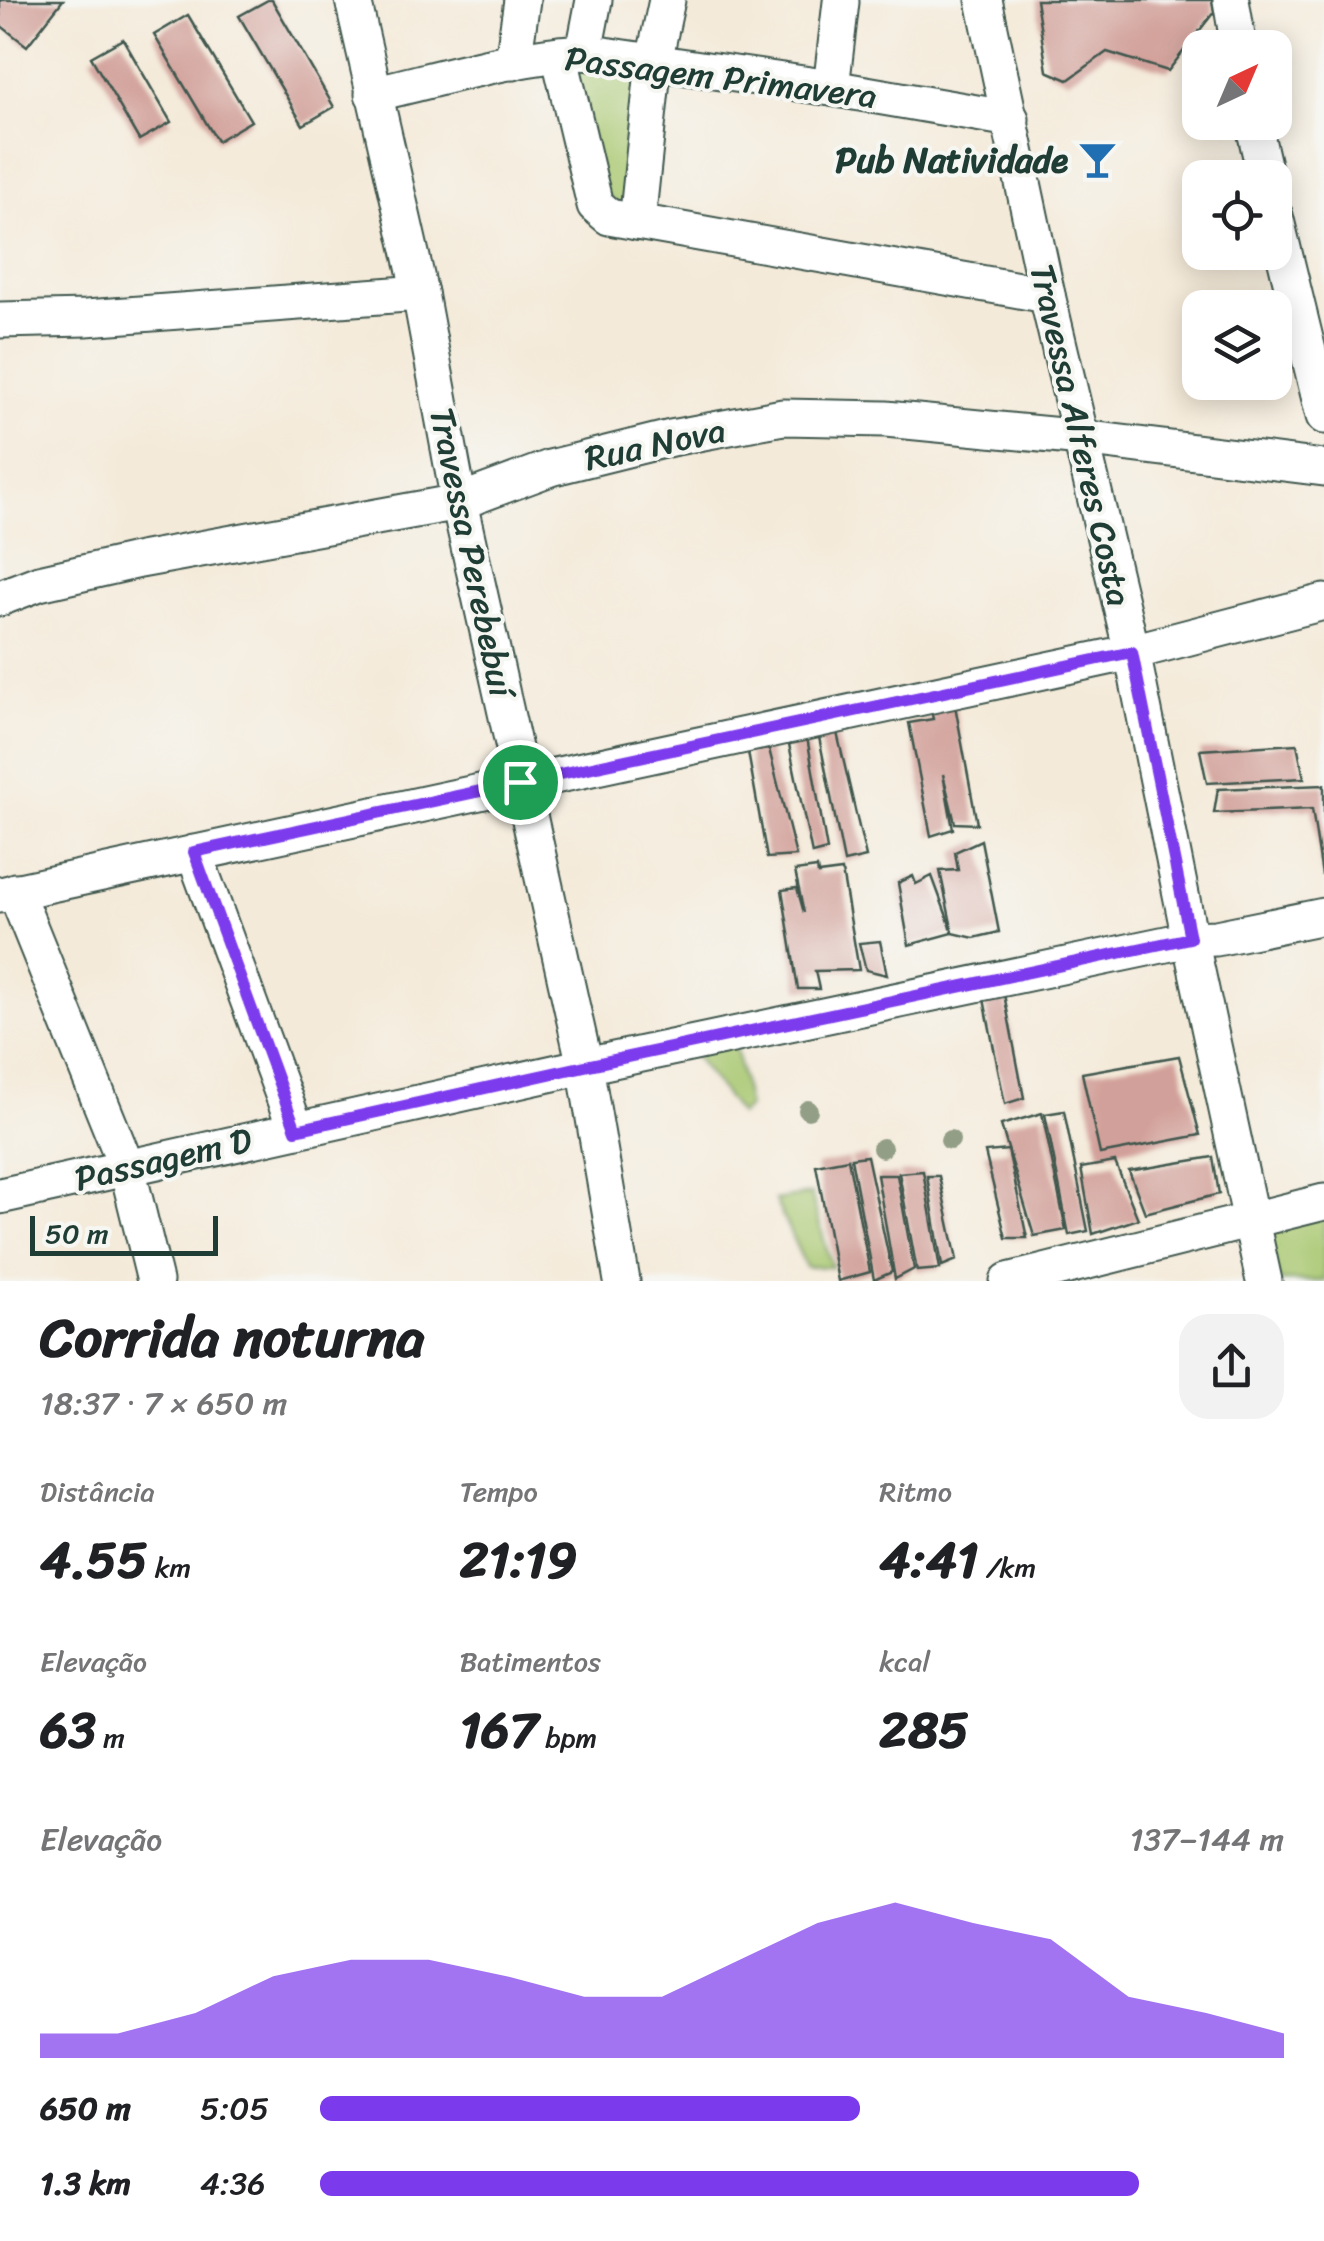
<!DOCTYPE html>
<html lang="pt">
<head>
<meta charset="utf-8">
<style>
	:root { --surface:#fff; --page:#f2f2f2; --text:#202124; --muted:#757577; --accent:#7c3aed }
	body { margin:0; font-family:Sriracha,sans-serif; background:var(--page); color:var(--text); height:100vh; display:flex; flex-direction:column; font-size:38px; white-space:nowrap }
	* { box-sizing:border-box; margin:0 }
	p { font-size:32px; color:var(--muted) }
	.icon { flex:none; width:55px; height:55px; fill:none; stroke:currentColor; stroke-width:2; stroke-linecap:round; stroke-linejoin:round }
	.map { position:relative; height:1281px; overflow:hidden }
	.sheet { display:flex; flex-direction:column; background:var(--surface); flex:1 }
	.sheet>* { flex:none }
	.needle { width:65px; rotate:44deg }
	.controls { position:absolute; left:1182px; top:30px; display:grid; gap:20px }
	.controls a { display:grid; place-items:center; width:110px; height:110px; border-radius:20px; background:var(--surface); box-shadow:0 5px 25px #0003; font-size:50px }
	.scale { position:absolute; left:30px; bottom:25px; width:188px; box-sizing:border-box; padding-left:10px; border:5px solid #1f3d34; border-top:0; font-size:28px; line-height:35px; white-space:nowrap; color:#1f3d34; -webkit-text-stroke:8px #f6f6f2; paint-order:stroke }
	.pin { position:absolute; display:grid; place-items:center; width:85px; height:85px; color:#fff; margin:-42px; border:5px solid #fff; border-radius:50%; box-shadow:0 2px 10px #0007 }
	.round { display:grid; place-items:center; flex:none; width:105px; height:105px; border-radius:30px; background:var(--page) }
	.summary { display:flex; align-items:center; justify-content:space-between; height:170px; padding:0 40px }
	h1 { font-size:55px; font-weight:800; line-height:75px }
	.figures { display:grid; grid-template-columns:repeat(3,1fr); gap:15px; height:170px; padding:10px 40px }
	.figures div { display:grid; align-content:center }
	.figures b { font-size:50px; font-weight:800 }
	.figures small { font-size:28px; font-weight:400 }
	.figures p { font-size:28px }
	.chart { height:280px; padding:20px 40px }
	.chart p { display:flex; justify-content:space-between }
	.chart svg { width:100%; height:180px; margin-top:10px; fill:var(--accent); opacity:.7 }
	ul { padding:0 40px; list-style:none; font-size:32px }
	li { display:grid; grid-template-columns:160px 120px 1fr; align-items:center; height:75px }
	li i { height:25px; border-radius:12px; background:var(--accent) }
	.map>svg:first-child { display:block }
	.green { fill:#a8c76f; stroke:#648252; stroke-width:2.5 }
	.building { fill:#d2a09a }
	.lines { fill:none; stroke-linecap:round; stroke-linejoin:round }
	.minor-casing { stroke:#3f574d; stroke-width:39 }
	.minor { stroke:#fff; stroke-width:35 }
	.tree { fill:#929e86 }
	.route-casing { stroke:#fff; stroke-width:20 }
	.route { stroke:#7c3aed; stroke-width:12 }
	.labels { text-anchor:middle; stroke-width:8; stroke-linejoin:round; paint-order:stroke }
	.street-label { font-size:35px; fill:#1f3d34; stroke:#f6f6f2 }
	.poi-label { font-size:35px; font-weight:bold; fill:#1f3d34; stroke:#f6f6f2; text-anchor:end }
</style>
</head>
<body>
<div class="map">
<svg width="1324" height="1281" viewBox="0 0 1324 1281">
	<rect width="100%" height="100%" fill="#f6f6f2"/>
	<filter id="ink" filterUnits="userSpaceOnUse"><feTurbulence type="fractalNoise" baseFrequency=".01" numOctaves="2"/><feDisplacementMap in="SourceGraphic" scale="20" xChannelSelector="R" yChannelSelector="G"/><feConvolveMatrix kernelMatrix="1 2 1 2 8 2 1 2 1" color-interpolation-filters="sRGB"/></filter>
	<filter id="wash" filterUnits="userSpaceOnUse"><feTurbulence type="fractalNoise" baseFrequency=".0048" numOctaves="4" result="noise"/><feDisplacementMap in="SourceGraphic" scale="40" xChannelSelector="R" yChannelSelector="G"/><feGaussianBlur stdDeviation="2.25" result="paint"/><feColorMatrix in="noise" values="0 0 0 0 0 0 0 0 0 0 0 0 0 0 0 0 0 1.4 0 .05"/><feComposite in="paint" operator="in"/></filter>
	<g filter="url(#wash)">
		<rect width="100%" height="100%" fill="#f4ead9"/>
		<g class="green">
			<polygon points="645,68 635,217 604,194 574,69"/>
			<polygon points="734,1039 748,1107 740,1115 695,1056"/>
			<polygon points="811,1194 832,1267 806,1267 775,1200"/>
			<polygon points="1324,1209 1324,1281 1279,1281 1266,1224"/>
		</g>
		<g id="blocks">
			<g class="building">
				<polygon points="0,0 63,0 27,46 0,25"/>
				<polygon points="268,0 272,0 334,107 303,125 239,16"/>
				<polygon points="1036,0 1212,0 1214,12 1168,71 1107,52 1068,80 1047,71"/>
				<polygon points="188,15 251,121 217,141 154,35"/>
				<polygon points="123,39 171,122 139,140 91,57"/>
				<polygon points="954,700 977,824 955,823 943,774 953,829 931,836 909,723 933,719 929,702"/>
				<polygon points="835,724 866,857 844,862 817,727"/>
				<polygon points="785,725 805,726 827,850 812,854"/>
				<polygon points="1297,744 1304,778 1207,783 1200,750"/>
				<polygon points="769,749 796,856 767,858 748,752"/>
				<polygon points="1324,785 1324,875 1322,875 1312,809 1214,813 1218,789"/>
				<polygon points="981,840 999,932 974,938 953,933 940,871 958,870 955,852"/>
				<polygon points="817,868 818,874 842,871 859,970 815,971 819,989 798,989 782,890 797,888 804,913 795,871"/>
				<polygon points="913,876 916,884 932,876 953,933 909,945 898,883"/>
				<polygon points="880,941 887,975 866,970 859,943"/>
				<polygon points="1003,989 1024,1098 1005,1104 983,994"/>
				<polygon points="1179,1056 1200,1135 1100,1154 1082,1073"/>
				<polygon points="1064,1111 1088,1231 1069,1235 1045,1114"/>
				<polygon points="1042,1113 1066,1230 1034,1236 1001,1125"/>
				<polygon points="1008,1150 1027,1238 1006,1238 985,1152"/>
				<polygon points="867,1156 892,1272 874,1280 851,1158"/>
				<polygon points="1213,1157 1219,1194 1145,1213 1129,1171"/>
				<polygon points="848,1159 870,1272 838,1281 816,1165"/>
				<polygon points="1115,1162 1138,1219 1093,1234 1081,1168"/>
				<polygon points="923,1171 940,1269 917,1271 899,1173"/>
				<polygon points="877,1175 897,1175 914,1269 895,1279"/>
				<polygon points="927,1176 939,1176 957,1260 942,1266"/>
			</g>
		</g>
	</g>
	<g filter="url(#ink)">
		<use href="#blocks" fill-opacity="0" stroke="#3f574d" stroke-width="2.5"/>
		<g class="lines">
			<defs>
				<g id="minor">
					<polyline points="353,0 420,293 459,502 585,1066 622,1281"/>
					<polyline points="984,0 1047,295 1132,652 1190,939 1264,1281"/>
					<polyline points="1231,0 1239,48"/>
					<polyline points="584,52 594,0"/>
					<polyline points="559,54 595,205 609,217 1047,295"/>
					<polyline points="513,62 522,0"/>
					<polyline points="831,88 841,2"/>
					<path d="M373,94C442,78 513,56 584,52L831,88L1011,119"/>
					<polyline points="1253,122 1266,178"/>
					<polyline points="1275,216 1324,416"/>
					<polyline points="637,222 654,61 667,0"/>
					<polyline points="0,320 86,318 420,293"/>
					<polyline points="0,598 39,583 140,560 459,502 550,468 671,438 783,417 886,419 1082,438 1324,468"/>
					<polyline points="194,853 296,1130"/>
					<polyline points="15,891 127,1168 155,1281"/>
					<polyline points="0,895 1132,652 1324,602"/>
					<polyline points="0,1196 585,1066 1190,939 1216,938 1324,916"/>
					<polyline points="1008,1281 1324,1202"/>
				</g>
			</defs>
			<use href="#minor" class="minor-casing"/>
			<use href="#minor" class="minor"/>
		</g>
		<g class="tree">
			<circle cx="808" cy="1110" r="10"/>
			<circle cx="950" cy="1140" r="10"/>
			<circle cx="882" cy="1148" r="10"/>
		</g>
	</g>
	<g class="lines" filter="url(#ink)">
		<defs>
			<polygon id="route" points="1132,652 1190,938 585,1066 296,1130 194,852"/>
		</defs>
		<use href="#route" class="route-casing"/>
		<use href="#route" class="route"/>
	</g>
	<defs>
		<symbol id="bar-bare" viewBox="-9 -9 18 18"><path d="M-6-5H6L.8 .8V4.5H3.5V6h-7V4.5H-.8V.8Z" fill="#1f6fb2" stroke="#f6f6f2" stroke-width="2.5" paint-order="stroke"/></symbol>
	</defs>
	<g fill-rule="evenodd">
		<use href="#bar-bare" x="1070" y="132" width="55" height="55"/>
	</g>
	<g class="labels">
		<g class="street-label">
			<text transform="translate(721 77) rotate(7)" y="12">Passagem Primavera</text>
			<text transform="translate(1081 435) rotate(77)" y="12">Travessa Alferes Costa</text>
			<text transform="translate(655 444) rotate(-12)" y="12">Rua Nova</text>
			<text transform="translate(472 552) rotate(78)" y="12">Travessa Perebebuí</text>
			<text transform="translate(163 1159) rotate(-13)" y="12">Passagem D</text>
		</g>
		<g class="poi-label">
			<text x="1068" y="172">Pub Natividade</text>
		</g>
	</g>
</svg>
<div class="controls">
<a><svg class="needle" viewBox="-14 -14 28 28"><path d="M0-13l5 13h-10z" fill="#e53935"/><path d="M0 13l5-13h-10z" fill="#757577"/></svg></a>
<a><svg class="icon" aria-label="locate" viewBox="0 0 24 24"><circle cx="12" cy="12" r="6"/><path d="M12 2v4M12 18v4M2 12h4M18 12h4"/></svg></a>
<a><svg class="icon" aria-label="layers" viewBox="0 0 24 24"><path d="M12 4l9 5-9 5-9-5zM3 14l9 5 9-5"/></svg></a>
</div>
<div class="scale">50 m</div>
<div class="pin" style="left:520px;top:782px;background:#1e9e55"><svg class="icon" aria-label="arrive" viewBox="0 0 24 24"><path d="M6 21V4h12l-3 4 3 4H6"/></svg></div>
</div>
<section class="sheet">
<div class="summary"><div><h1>Corrida noturna</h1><p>18:37 · 7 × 650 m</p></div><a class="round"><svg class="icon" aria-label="share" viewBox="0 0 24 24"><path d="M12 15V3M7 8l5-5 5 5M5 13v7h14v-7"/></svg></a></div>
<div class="figures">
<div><p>Distância</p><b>4.55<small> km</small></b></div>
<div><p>Tempo</p><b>21:19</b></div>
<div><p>Ritmo</p><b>4:41<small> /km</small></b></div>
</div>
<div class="figures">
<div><p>Elevação</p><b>63<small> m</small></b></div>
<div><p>Batimentos</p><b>167<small> bpm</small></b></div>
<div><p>kcal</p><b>285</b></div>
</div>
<div class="chart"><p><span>Elevação</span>137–144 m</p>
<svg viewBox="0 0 160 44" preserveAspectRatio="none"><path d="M0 44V38L10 38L20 33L30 24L40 20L50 20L60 24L70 29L80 29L90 20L100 11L110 6L120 11L130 15L140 29L150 33L160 38V44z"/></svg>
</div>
<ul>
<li><b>650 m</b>5:05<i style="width:56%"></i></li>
<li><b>1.3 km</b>4:36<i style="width:85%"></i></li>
</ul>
</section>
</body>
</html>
